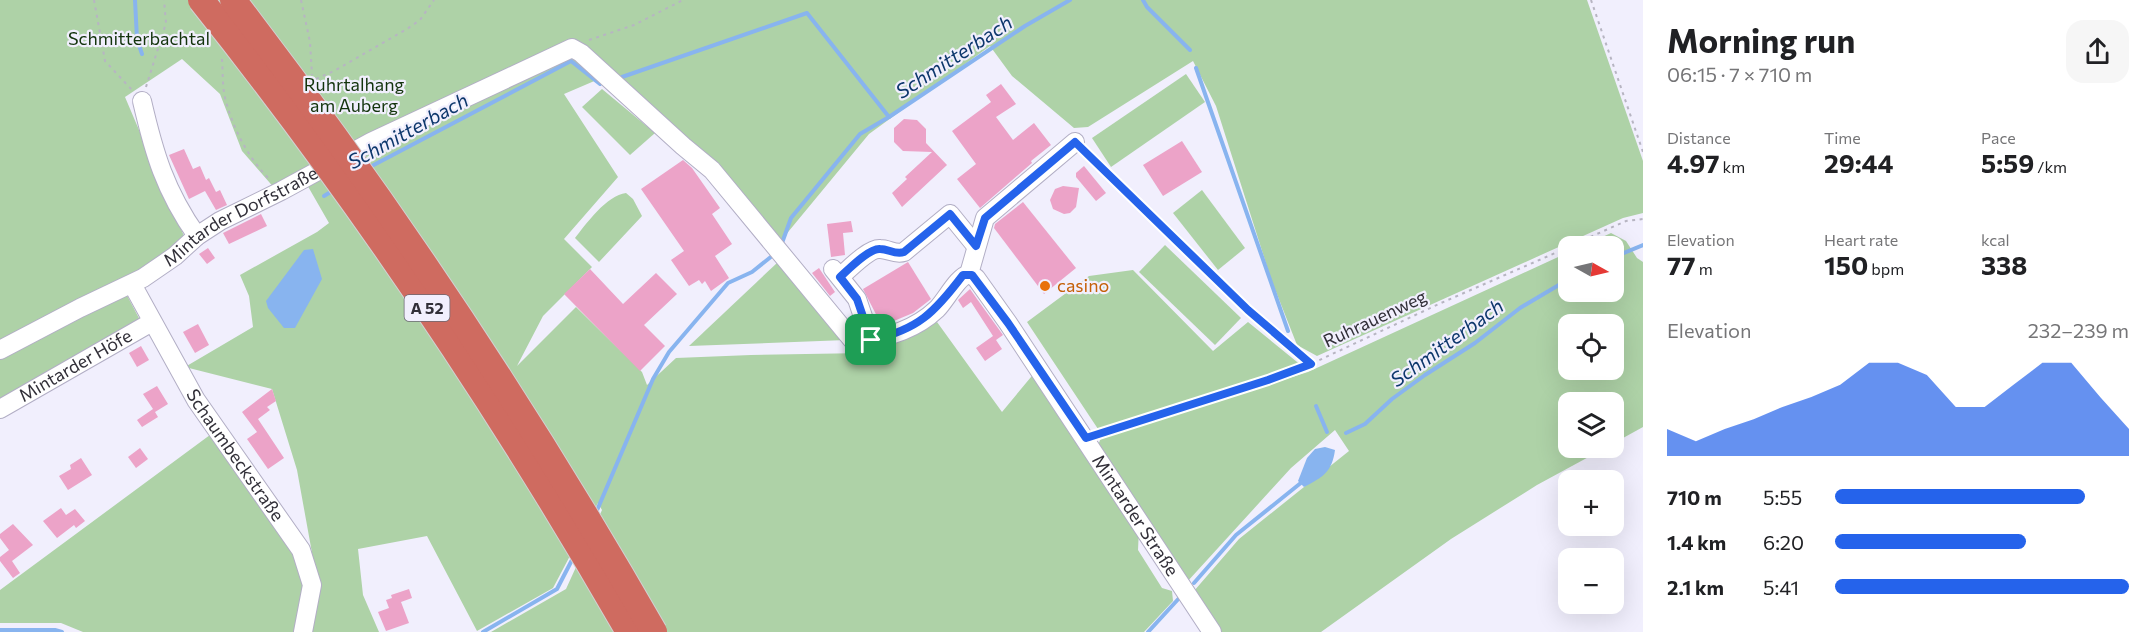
<!DOCTYPE html>
<html lang="en">
<head>
<meta charset="utf-8">
<style>
	:root { --surface:#fff; --page:#f6f6f6; --text:#202124; --muted:#757577; --accent:#2563eb }
	body { margin:0; font-family:Commissioner,sans-serif; background:var(--page); color:var(--text); height:100vh; display:flex; flex-direction:column; font-size:22px; white-space:nowrap }
	* { box-sizing:border-box; margin:0 }
	p { font-size:20px; color:var(--muted) }
	.icon { flex:none; width:33px; height:33px; fill:none; stroke:currentColor; stroke-width:2; stroke-linecap:round; stroke-linejoin:round }
	.map { position:relative; flex:1; overflow:hidden }
	.panel { display:flex; flex-direction:column; background:var(--surface); width:510px }
	.panel>* { flex:none }
	.needle { width:39px; rotate:98deg }
	.tools { position:absolute; left:1558px; top:236px; display:grid; gap:12px }
	.tools a { display:grid; place-items:center; width:66px; height:66px; border-radius:12px; background:var(--surface); box-shadow:0 6px 24px #0002; font-size:30px }
	.pin { position:absolute; display:grid; place-items:center; width:51px; height:51px; color:#fff; margin:-26px; border-radius:12px; box-shadow:0 3px 9px #0006 }
	.round { display:grid; place-items:center; flex:none; width:63px; height:63px; border-radius:18px; background:var(--page) }
	.head { display:flex; align-items:center; justify-content:space-between; height:102px; padding:0 24px }
	h1 { font-size:33px; font-weight:700; line-height:45px }
	.metrics { display:grid; grid-template-columns:repeat(3,1fr); gap:9px; height:102px; padding:6px 24px }
	.metrics div { display:grid; align-content:center }
	.metrics b { font-size:26px; font-weight:700 }
	.metrics small { font-size:16px; font-weight:400 }
	.metrics p { font-size:16px }
	.chart { height:168px; padding:12px 24px }
	.chart p { display:flex; justify-content:space-between }
	.chart svg { width:100%; height:108px; margin-top:6px; fill:var(--accent); opacity:.7 }
	ul { padding:0 24px; list-style:none; font-size:20px }
	li { display:grid; grid-template-columns:96px 72px 1fr; align-items:center; height:45px }
	li i { height:15px; border-radius:8px; background:var(--accent) }
	main { display:flex; flex:1; min-height:0 }
	.map>svg:first-child { display:block }
	.green { fill:#aed2a7; fill-rule:evenodd }
	.water { fill:#88b4ef }
	.lines { fill:none; stroke-linecap:round; stroke-linejoin:round }
	.stream { stroke:#88b4ef; stroke-width:4 }
	.building { fill:#eca3c8 }
	.minor-casing { stroke:#b2aec5; stroke-width:20 }
	.path { stroke:#b7b5c2; stroke-width:2; stroke-dasharray:3 4.5; stroke-linecap:butt }
	.minor { stroke:#fff; stroke-width:18 }
	.highway-bridge-casing { stroke:#d2d1d3; stroke-width:28; stroke-linecap:butt }
	.highway-bridge { stroke:#cf6b60; stroke-width:26 }
	.route-casing { stroke:#fff; stroke-width:12 }
	.route { stroke:#2563eb; stroke-width:8 }
	.food-dot { fill:#e8710a; stroke:#f1effd; stroke-width:2 }
	.labels { text-anchor:middle; stroke-width:4.5; stroke-linejoin:round; paint-order:stroke }
	.shield { fill:#f1effd; stroke:#6b6973; stroke-width:1.5 }
	.shield-label { font-size:16px; font-weight:bold; fill:#312f38 }
	.park-label { font-size:18px; fill:#13340c; stroke:#f1effd }
	.street-label { font-size:18px; fill:#312f38; stroke:#f1effd }
	.food-label { font-size:18px; fill:#c56008; stroke:#f1effd; text-anchor:start }
	.water-label { font-size:20px; font-style:italic; fill:#0d376c; stroke:#f1effd }
</style>
</head>
<body>
<main>
<div class="map">
<svg width="1643" height="632" viewBox="0 0 1643 632">
	<rect width="100%" height="100%" fill="#f1effd"/>
	<g class="green">
		<polygon points="0,0 1587,0 1643,161 1643,213 1623,218 1317,356 1297,345 1271,279 1216,106 1193,61 1088,127 1074,128 1012,76 990,46 869,134 779,243 717,170 599,79 564,94 618,177 564,239 592,267 543,316 517,366 576,307 642,372 647,385 676,358 751,355 865,353 937,322 1002,412 1036,371 1139,529 1138,550 1162,588 1172,591 1173,601 1144,632 491,632 566,589 602,510 598,503 553,588 477,631 427,536 358,549 363,595 379,632 309,632 318,586 297,470 272,389 185,367 253,327 249,296 240,275 317,232 329,223 306,183 276,190 242,151 220,94 182,59 125,97 184,236 181,243 121,284 141,322 0,407"/>
		<polygon points="1186,74 1205,102 1111,167 1092,138"/>
		<polygon points="602,89 655,133 630,155 582,107"/>
		<polygon points="1202,190 1245,248 1218,270 1173,213"/>
		<path d="M626,193L633,199L642,216L599,262L575,238C586,224 607,195 626,193Z"/>
		<path d="M1611,233L1626,241L1637,258L1643,262V427L1614,443V402H1569V447H1607L1537,485L1451,539L1321,632H1220L1194,591L1239,539L1349,451L1335,430L1291,468L1187,582L1098,445L1101,438L1308,372L1569,252V291H1614V246H1583ZM1569,324H1614V369H1569Z"/>
		<polygon points="1165,245 1241,318 1215,345 1139,272"/>
		<polygon points="778,262 846,340 689,346"/>
		<polygon points="1133,270 1213,351 1248,322 1302,366 1098,429 1027,322 1089,276"/>
		<polygon points="214,432 298,551 305,589 298,632 83,632 61,623 0,623 0,590"/>
	</g>
	<g class="water">
		<polygon points="313,249 322,279 295,328 284,328 268,308 266,301 304,250"/>
		<path d="M1325,447L1335,450C1332,472 1323,477 1304,487L1298,481L1307,458L1315,449Z"/>
	</g>
	<g class="lines">
		<g class="stream">
			<polyline points="135,0 137,39 142,54"/>
			<polyline points="1143,0 1147,7 1190,50"/>
			<polyline points="1196,68 1288,331"/>
			<polyline points="622,77 807,13 889,117 1025,26 1070,0"/>
			<polyline points="368,168 571,61 600,84"/>
			<polyline points="324,196 334,190"/>
			<polyline points="782,243 791,218 860,134 889,117"/>
			<polyline points="1614,257 1643,245"/>
			<polyline points="1316,406 1327,432"/>
			<polyline points="1346,433 1365,424 1392,399 1425,375 1475,343 1520,308 1569,279"/>
			<polyline points="595,515 653,379 669,352 728,283 752,272 772,256"/>
			<polyline points="1194,583 1236,535 1302,482"/>
			<polyline points="0,630 55,630 62,632"/>
			<polyline points="483,632 557,589 574,556"/>
			<polyline points="1148,632 1182,595"/>
		</g>
	</g>
	<g class="building">
		<polygon points="1001,84 1016,104 996,117 1013,140 1034,123 1051,145 1031,161 1032,163 980,208 957,179 976,164 952,131 991,102 986,95"/>
		<polygon points="904,119 917,120 926,129 926,143 947,165 902,207 892,193 907,179 905,177 932,152 903,151 894,142 894,128"/>
		<polygon points="1182,141 1202,172 1163,196 1143,165"/>
		<polygon points="184,149 193,169 200,166 206,180 209,178 216,192 220,190 227,205 216,210 205,191 189,199 169,155"/>
		<polygon points="683,160 692,168 720,208 712,214 732,244 715,256 729,278 711,291 705,281 702,284 699,280 689,286 671,260 684,251 641,189"/>
		<polygon points="1084,166 1106,193 1096,201 1076,177 1076,173"/>
		<polygon points="1063,186 1079,188 1076,207 1070,213 1064,214 1053,209 1050,200 1055,189"/>
		<polygon points="1023,202 1076,268 1044,294 994,228 995,224"/>
		<polygon points="261,214 267,226 229,244 223,233"/>
		<polygon points="851,221 853,232 843,233 845,255 831,257 827,224"/>
		<polygon points="208,248 215,258 207,264 199,254"/>
		<polygon points="908,262 931,299 913,313 882,326 863,289"/>
		<polygon points="819,268 835,292 830,296 812,273"/>
		<polygon points="590,269 623,304 656,273 677,294 644,325 665,346 640,371 564,294"/>
		<polygon points="970,289 977,299 973,301 977,299 1003,335 996,340 1002,349 985,361 976,348 993,336 971,302 963,308 958,300"/>
		<polygon points="198,324 209,345 195,353 183,332"/>
		<polygon points="141,346 149,360 137,367 129,353"/>
		<polygon points="157,386 168,404 155,412 158,417 142,427 137,420 153,409 143,394"/>
		<polygon points="272,389 276,401 267,407 270,410 258,419 284,458 268,469 247,439 257,432 242,412"/>
		<polygon points="140,448 148,459 136,468 128,457"/>
		<polygon points="81,458 92,475 68,490 59,476 71,469 70,465"/>
		<polygon points="61,508 66,515 75,509 85,521 76,528 74,525 57,538 43,521"/>
		<polygon points="13,524 33,545 12,561 20,573 13,578 0,561 0,557 9,550 0,538 0,534"/>
		<polygon points="409,589 412,598 401,602 409,623 386,631 378,612 389,608 386,600 392,598 391,595"/>
	</g>
	<g class="lines">
		<defs>
			<g id="minor">
				<path d="M142,101C154,153 165,191 197,236"/>
				<polyline points="833,269 857,299 871,340"/>
				<path id="s1" d="M969,274L976,278L1008,323L1212,632"/>
				<polyline points="969,274 985,218 1075,142"/>
				<path d="M840,277C848,270 869,248 880,249C889,249 895,255 904,252L950,214L976,246"/>
				<path id="s2" d="M132,284L196,400L301,550L312,585L303,632"/>
				<path id="s3" d="M0,350L80,308L143,278L175,256L197,236L220,221L281,191L371,142L572,48L581,53L683,146L712,170L854,342C884,339 915,330 937,309C946,300 958,276 969,274"/>
				<path id="s4" d="M0,409L152,322"/>
			</g>
		</defs>
		<use href="#minor" class="minor-casing"/>
		<g class="path">
			<polyline points="94,0 105,61 132,90"/>
			<polyline points="301,0 310,42 312,75"/>
			<polyline points="1591,0 1643,152"/>
			<polyline points="589,40 634,25 683,0"/>
			<path d="M222,59C223,73 222,91 227,105C235,133 250,160 271,181"/>
			<polyline points="316,79 336,70 407,29 420,20 434,0"/>
			<polyline points="146,87 166,23 164,0"/>
			<polyline points="1086,152 1248,310 1311,364"/>
			<polyline points="1570,246 1626,221 1643,219"/>
			<polyline points="1099,434 1268,380 1311,364 1441,303 1569,247"/>
		</g>
		<use href="#minor" class="minor"/>
		<defs>
			<g id="highway-bridge">
				<path d="M201,0C360,199 502,411 629,632"/>
				<path d="M233,0C388,202 528,412 654,632"/>
			</g>
		</defs>
		<use href="#highway-bridge" class="highway-bridge-casing"/>
		<use href="#highway-bridge" class="highway-bridge"/>
	</g>
	<g class="lines">
		<defs>
			<path id="route" d="M1075,142L1248,310L1311,364L1268,380L1086,438L1008,323L972,275H963C935,312 918,330 871,340L857,299L840,277C848,270 869,248 880,249C889,249 895,255 904,252L950,214L976,246L985,218Z"/>
		</defs>
		<use href="#route" class="route-casing"/>
		<use href="#route" class="route"/>
	</g>
	<circle class="food-dot" cx="1045" cy="286" r="6"/>
	<g class="labels">
		<rect class="shield" x="404.5" y="295" width="45" height="26" rx="4.5"/>
		<g class="shield-label">
			<text x="427" y="314">A 52</text>
		</g>
		<g class="park-label">
			<text x="139" y="45">Schmitterbachtal</text>
			<text x="354" y="91">Ruhrtalhang<tspan x="354" dy="21">am Auberg</tspan></text>
		</g>
		<g class="street-label">
			<text dy="6" stroke="none"><textPath href="#s3" startOffset="276">Mintarder Dorfstraße</textPath></text>
			<text transform="translate(1375 319) rotate(-25)" y="6">Ruhrauenweg</text>
			<text dy="6" stroke="none"><textPath href="#s4" startOffset="87">Mintarder Höfe</textPath></text>
			<text dy="6" stroke="none"><textPath href="#s2" startOffset="200">Schaumbeckstraße</textPath></text>
			<text dy="6" stroke="none"><textPath href="#s1" startOffset="294">Mintarder Straße</textPath></text>
		</g>
		<g class="food-label">
			<text x="1057" y="292">casino</text>
		</g>
		<g class="water-label">
			<text transform="translate(954 57) rotate(-33)" y="7">Schmitterbach</text>
			<text transform="translate(408 131) rotate(-29)" y="7">Schmitterbach</text>
			<text transform="translate(1447 343) rotate(-36)" y="7">Schmitterbach</text>
		</g>
	</g>
</svg>
<div class="tools">
<a><svg class="needle" viewBox="-14 -14 28 28"><path d="M0-13l5 13h-10z" fill="#e53935"/><path d="M0 13l5-13h-10z" fill="#757577"/></svg></a>
<a><svg class="icon" aria-label="locate" viewBox="0 0 24 24"><circle cx="12" cy="12" r="6"/><path d="M12 2v4M12 18v4M2 12h4M18 12h4"/></svg></a>
<a><svg class="icon" aria-label="layers" viewBox="0 0 24 24"><path d="M12 4l9 5-9 5-9-5zM3 14l9 5 9-5"/></svg></a>
<a>+</a>
<a>−</a>
</div>
<div class="pin" style="left:871px;top:340px;background:#1e9e55"><svg class="icon" aria-label="arrive" viewBox="0 0 24 24"><path d="M6 21V4h12l-3 4 3 4H6"/></svg></div>
</div>
<section class="panel">
<div class="head"><div><h1>Morning run</h1><p>06:15 · 7 × 710 m</p></div><a class="round"><svg class="icon" aria-label="share" viewBox="0 0 24 24"><path d="M12 15V3M7 8l5-5 5 5M5 13v7h14v-7"/></svg></a></div>
<div class="metrics">
<div><p>Distance</p><b>4.97<small> km</small></b></div>
<div><p>Time</p><b>29:44</b></div>
<div><p>Pace</p><b>5:59<small> /km</small></b></div>
</div>
<div class="metrics">
<div><p>Elevation</p><b>77<small> m</small></b></div>
<div><p>Heart rate</p><b>150<small> bpm</small></b></div>
<div><p>kcal</p><b>338</b></div>
</div>
<div class="chart"><p><span>Elevation</span>232–239 m</p>
<svg viewBox="0 0 160 44" preserveAspectRatio="none"><path d="M0 44V33L10 38L20 33L30 29L40 24L50 20L60 15L70 6L80 6L90 11L100 24L110 24L120 15L130 6L140 6L150 20L160 33V44z"/></svg>
</div>
<ul>
<li><b>710 m</b>5:55<i style="width:85%"></i></li>
<li><b>1.4 km</b>6:20<i style="width:65%"></i></li>
<li><b>2.1 km</b>5:41<i style="width:100%"></i></li>
</ul>
</section>
</main>
</body>
</html>
